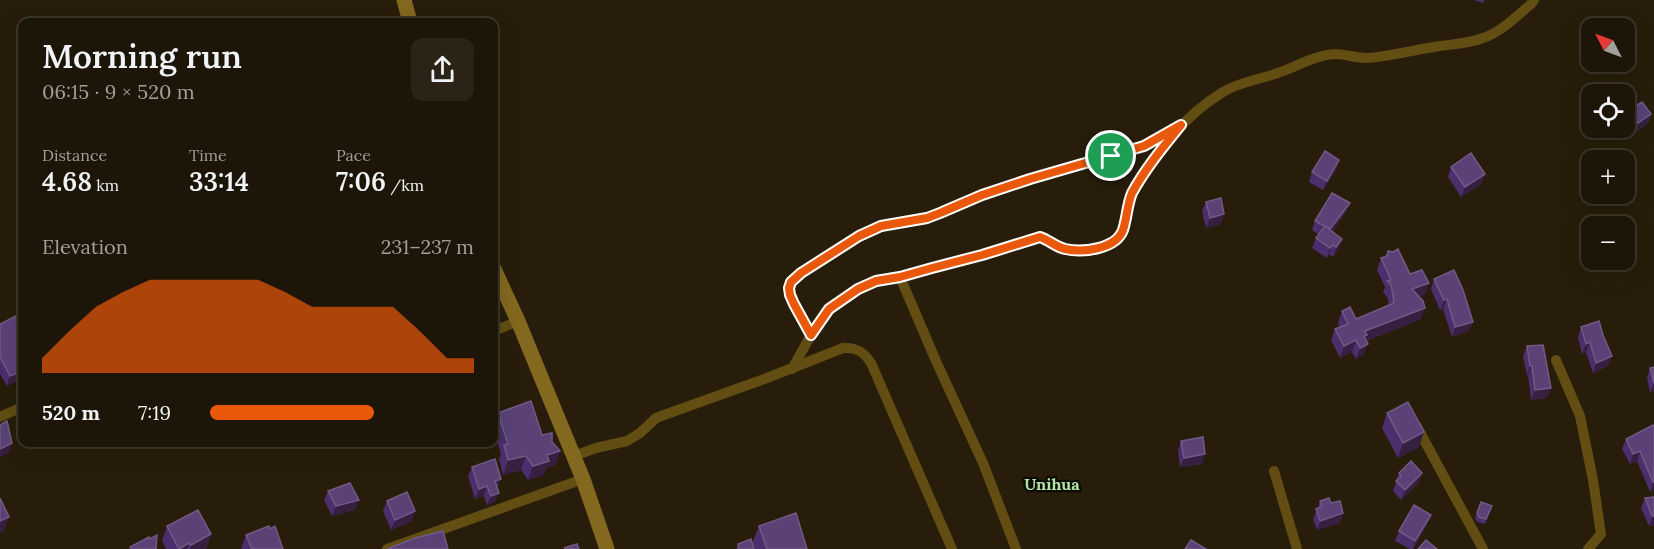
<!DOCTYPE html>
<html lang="en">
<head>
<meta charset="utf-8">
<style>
	:root { --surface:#1d1608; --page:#2a2316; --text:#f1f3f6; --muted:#a09f9c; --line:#3b3529; --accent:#ea580c }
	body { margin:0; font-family:Lora,serif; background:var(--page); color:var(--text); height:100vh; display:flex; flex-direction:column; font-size:22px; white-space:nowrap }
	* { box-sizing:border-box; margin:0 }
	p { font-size:20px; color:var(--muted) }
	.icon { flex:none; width:33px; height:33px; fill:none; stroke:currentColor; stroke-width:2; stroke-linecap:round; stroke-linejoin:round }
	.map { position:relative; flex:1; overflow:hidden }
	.details { position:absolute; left:18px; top:18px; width:480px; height:429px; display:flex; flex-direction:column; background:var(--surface); border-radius:12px; box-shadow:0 6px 24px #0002,0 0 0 2px var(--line) }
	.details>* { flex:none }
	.needle { width:39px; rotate:312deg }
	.fabs { position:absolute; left:1581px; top:18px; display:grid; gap:12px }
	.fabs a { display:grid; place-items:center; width:54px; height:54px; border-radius:12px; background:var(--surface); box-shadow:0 6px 24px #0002,0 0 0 2px var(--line); font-size:30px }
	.pin { position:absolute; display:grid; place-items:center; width:51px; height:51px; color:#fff; margin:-26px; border:3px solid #fff; border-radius:50%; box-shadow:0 2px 6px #0007 }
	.round { display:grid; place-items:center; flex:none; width:63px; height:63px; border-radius:12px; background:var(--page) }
	.summary { display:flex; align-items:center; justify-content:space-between; height:102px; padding:0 24px }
	h1 { font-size:33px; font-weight:600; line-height:45px }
	.metrics { display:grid; grid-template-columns:repeat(3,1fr); gap:9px; height:102px; padding:6px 24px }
	.metrics div { display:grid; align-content:center }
	.metrics b { font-size:26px; font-weight:600 }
	.metrics small { font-size:16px; font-weight:400 }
	.metrics p { font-size:16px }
	.chart { height:168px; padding:12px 24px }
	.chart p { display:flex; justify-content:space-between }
	.chart svg { width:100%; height:108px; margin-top:6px; fill:var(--accent); opacity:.7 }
	ul { padding:0 24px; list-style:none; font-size:20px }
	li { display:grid; grid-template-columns:96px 72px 1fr; align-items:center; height:45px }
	li i { height:15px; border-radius:8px; background:var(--accent) }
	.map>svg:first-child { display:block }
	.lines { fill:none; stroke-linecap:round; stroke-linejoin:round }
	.street { stroke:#624d13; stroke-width:10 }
	.secondary { stroke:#83681f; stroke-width:15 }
	.wall { fill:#4a2f6d }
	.shaded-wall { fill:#352041 }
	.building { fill:#5a4277; stroke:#705a85; stroke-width:1.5 }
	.route-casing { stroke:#fff; stroke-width:12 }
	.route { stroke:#ea580c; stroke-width:8 }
	.labels { text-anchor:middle; stroke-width:4.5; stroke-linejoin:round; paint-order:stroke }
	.neighbourhood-label { font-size:16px; font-weight:bold; fill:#b1e5a6; stroke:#0c0803 }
</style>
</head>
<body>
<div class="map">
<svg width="1654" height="549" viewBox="0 0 1654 549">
	<rect width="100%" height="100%" fill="#271d0a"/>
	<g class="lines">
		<g class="street">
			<polyline points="900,277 936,361 983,463 1016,549"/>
			<polyline points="494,331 518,321"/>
			<polyline points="811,335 794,304 790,295 789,288 791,282 801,273 859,236 881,226 927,218 941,213 982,195 1030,179 1144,146 1175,128"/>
			<polyline points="1556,360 1580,416 1593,480 1601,534 1588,549"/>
			<path d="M792,369L811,335L829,309L858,289L876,281L900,277L932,268L982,255L1040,237C1049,240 1056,246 1065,249C1079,253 1100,249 1113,242C1128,233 1125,208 1133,193C1154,153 1185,115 1223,92C1241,81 1264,79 1283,71C1300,65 1316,55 1335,54C1345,54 1356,58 1366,58C1387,57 1413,50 1434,47C1450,44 1468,44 1483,38C1501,32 1517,16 1531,4L1534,0"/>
			<polyline points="0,417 22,407"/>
			<polyline points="1416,425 1483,549"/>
			<path d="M574,456L596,448L627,441L640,433L656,418L664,415L767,378L843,348C856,347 864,352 871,363L952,549"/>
			<polyline points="1274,471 1297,549"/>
			<polyline points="387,549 583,479"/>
		</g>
		<g class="secondary">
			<polyline points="404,0 410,22"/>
			<polyline points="494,269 518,321 583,479 607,549"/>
		</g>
	</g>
	<g class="wall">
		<polygon points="1474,0 1485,0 1483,3"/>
		<polygon points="1626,112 1651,114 1648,123 1635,133 1624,124 1624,115"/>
		<polygon points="1339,160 1336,170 1323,190 1309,182 1312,172"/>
		<polygon points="1451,167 1481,184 1461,197 1448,177"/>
		<polygon points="1206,202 1221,224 1206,228 1202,211"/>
		<polygon points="1350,203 1346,212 1332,232 1342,239 1339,248 1333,257 1329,254 1327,258 1312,248 1316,238 1319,235 1312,230 1315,221"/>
		<polygon points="1388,251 1410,274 1429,283 1425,294 1419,296 1421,319 1366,341 1363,355 1356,359 1352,352 1340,358 1331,340 1335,329 1340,327 1338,323 1342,311 1356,319 1389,305 1387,297 1383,292 1385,287 1377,270 1381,258 1386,256"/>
		<polygon points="1434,279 1469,331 1452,337 1443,309 1440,310 1431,289"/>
		<polygon points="0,324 22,379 7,386 0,374"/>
		<polygon points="1581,327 1603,335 1608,366 1593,373 1586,352 1582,354 1578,337"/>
		<polygon points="1527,346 1551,388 1547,398 1531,400 1528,375 1527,376 1523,356"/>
		<polygon points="1654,367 1654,392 1650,392 1647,378 1650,368"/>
		<polygon points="498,413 542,435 552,442 560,451 555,465 546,468 544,475 528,480 521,470 503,475 499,459 501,454 494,431 494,424"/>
		<polygon points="1387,413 1419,447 1398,458 1382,428"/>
		<polygon points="1654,427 1654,490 1650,492 1637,461 1630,464 1622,449 1626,439"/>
		<polygon points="1181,441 1202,464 1180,467 1178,451"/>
		<polygon points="472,467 498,488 495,502 487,505 484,496 475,499 468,476"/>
		<polygon points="1399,473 1419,483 1401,500 1393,491"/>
		<polygon points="328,491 355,510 332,516 324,500"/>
		<polygon points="1654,497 1654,525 1649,526 1641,508 1645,498"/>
		<polygon points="387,501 412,521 391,530 383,511"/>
		<polygon points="1320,501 1331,503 1343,513 1340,523 1317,530 1313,519"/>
		<polygon points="1481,502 1492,506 1485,524 1477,522 1475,518"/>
		<polygon points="1427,525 1413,549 1410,549 1395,541 1399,531"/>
		<polygon points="167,526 211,534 206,549 166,549 162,541"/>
		<polygon points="759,526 807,549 736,549 738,544 752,544"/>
		<polygon points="270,529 283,549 241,549 246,535"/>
	</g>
	<g class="shaded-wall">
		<polygon points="1651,114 1648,123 1635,133 1638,123"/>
		<polygon points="1339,160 1336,170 1323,190 1327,181"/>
		<polygon points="1485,174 1481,184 1461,197 1465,187"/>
		<polygon points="1350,203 1346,212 1326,239 1330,229"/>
		<polygon points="1224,214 1221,224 1206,228 1210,218"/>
		<polygon points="1342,239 1339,248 1333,257 1336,247"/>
		<polygon points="1333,245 1329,254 1327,258 1330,248"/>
		<polygon points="1429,283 1425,294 1407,300 1412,289"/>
		<polygon points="1447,299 1443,309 1440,310 1444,300"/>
		<polygon points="1425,308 1421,319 1365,341 1368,344 1363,355 1356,359 1362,342 1365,331"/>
		<polygon points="1473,322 1469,331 1452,337 1455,327"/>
		<polygon points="1356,340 1352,352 1340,358 1344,346"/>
		<polygon points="1590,342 1586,352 1582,354 1586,344"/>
		<polygon points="1612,356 1608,366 1593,373 1596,363"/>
		<polygon points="1530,366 1532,366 1528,375 1527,376"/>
		<polygon points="22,371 22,379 7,386 10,376"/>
		<polygon points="1654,383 1654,392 1650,392"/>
		<polygon points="1551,388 1547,398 1531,400 1535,390"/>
		<polygon points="1424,432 1419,447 1398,458 1403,443"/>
		<polygon points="12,443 9,453 0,457 0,449"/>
		<polygon points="560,451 555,465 546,468 544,475 528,480 533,466 547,455"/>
		<polygon points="1640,451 1637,461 1630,464 1633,454"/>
		<polygon points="1205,454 1202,464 1180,467 1184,458"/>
		<polygon points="526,456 521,470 503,475 508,460"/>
		<polygon points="1422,473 1419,483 1401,500 1405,490"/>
		<polygon points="501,479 497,489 495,481"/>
		<polygon points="1653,482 1654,482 1654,490 1650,492"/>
		<polygon points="487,486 484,496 475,499 479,489"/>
		<polygon points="499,493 495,502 487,505 491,496"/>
		<polygon points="359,500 355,510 332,516 336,506"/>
		<polygon points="415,511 412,521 391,530 395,520"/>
		<polygon points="1343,513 1340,523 1317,530 1320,521"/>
		<polygon points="1431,515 1427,525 1412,549 1415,541"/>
		<polygon points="1652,516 1654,516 1654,525 1649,526"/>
		<polygon points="9,517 4,531 0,533 0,521"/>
		<polygon points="211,534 206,549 190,549 191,545"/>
		<polygon points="189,543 187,549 179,549"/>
	</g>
	<g class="building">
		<polygon points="1642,102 1651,114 1638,123 1626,112"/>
		<polygon points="1325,151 1339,160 1327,181 1312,172"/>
		<polygon points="1471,153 1485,174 1465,187 1451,167"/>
		<polygon points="1332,193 1350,203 1330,229 1315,221"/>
		<polygon points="1221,198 1224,214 1210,218 1206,202"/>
		<polygon points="1325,226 1342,239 1336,247 1333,245 1330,248 1316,238"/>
		<polygon points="1398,249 1410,274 1422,270 1429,283 1412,289 1423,301 1425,308 1365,331 1367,335 1364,336 1368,344 1360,348 1356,340 1344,346 1335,329 1348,324 1342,311 1350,307 1356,319 1394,303 1391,285 1387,281 1391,280 1381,258 1387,256 1388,251 1393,252"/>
		<polygon points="1454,270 1463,290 1473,322 1455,327 1447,299 1444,300 1434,279"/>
		<polygon points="22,313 22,371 10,376 0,357 0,324"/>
		<polygon points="1599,321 1603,335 1612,356 1596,363 1590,342 1586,344 1581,327"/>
		<polygon points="1543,345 1551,388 1535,390 1532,366 1530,366 1527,346"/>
		<polygon points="1654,367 1654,383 1650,368"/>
		<polygon points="531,401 542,435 552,433 552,442 560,451 547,455 549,461 533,466 526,456 508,460 504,445 508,444 498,413"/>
		<polygon points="1408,402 1424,432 1403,443 1387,413"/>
		<polygon points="7,421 12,443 0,449 0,425"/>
		<polygon points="1653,425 1654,427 1654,482 1653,482 1640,451 1633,454 1626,439"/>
		<polygon points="1203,437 1205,454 1184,458 1181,441"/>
		<polygon points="495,459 501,479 495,481 499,493 491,496 487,486 479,489 472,467"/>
		<polygon points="1411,461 1422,473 1405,490 1396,481 1401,476 1399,473"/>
		<polygon points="350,483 359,500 336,506 328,491"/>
		<polygon points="407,492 415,511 395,520 387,501"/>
		<polygon points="1654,497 1654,516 1652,516 1645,498"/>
		<polygon points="0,498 9,517 0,521"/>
		<polygon points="1329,498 1331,503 1340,501 1343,513 1320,521 1316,509 1322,507 1320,501"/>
		<polygon points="1481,502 1492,506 1486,519 1479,517 1477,513"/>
		<polygon points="1414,505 1431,515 1415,541 1399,531"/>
		<polygon points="198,510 211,534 191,545 189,543 179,549 167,526"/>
		<polygon points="796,513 807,549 767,549 759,526"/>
		<polygon points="269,526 270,529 275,526 283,549 252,549 246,535"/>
		<polygon points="443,531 448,549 387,549 415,538"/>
		<polygon points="157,535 156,549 131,549 130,547 149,537 150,539"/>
		<polygon points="751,539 754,549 739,549 738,544"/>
		<polygon points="1191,540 1206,549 1185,549"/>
		<polygon points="1426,540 1437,549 1418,549"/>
		<polygon points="577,544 579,549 564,548"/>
	</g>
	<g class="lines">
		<defs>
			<path id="route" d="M1181,125C1164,146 1145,169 1132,193C1127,205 1127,218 1123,230C1116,249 1083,253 1065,249C1056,247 1049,240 1040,237L982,255L932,268L900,277L876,281L858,289L829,309L811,335L794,304L790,295L789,288L791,282L801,273L859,236L881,226L927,218L940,213L982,195L1030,179L1144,146Z"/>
		</defs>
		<use href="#route" class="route-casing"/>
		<use href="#route" class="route"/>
	</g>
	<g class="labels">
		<g class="neighbourhood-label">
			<text x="1052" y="490">Unihua</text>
		</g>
	</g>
</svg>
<div class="fabs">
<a><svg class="needle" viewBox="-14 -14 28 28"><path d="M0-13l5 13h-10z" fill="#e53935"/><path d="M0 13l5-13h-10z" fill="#a09f9c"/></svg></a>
<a><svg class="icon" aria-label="locate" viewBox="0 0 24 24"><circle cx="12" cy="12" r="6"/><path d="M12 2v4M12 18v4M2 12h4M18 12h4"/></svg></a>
<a>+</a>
<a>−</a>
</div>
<div class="pin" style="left:1111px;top:156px;background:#1e9e55"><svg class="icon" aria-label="arrive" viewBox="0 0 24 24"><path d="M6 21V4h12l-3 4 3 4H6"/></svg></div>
<section class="details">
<div class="summary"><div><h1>Morning run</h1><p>06:15 · 9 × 520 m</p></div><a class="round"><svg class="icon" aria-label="share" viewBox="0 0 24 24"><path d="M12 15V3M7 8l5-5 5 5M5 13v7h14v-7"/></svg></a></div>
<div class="metrics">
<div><p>Distance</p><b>4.68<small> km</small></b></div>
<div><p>Time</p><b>33:14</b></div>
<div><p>Pace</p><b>7:06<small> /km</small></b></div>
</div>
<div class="chart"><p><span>Elevation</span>231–237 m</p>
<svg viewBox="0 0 160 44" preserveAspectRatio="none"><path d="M0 44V38L10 27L20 17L30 11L40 6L50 6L60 6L70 6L80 6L90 11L100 17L110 17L120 17L130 17L140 27L150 38L160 38V44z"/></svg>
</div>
<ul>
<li><b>520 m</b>7:19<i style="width:62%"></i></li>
</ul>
</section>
</div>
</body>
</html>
